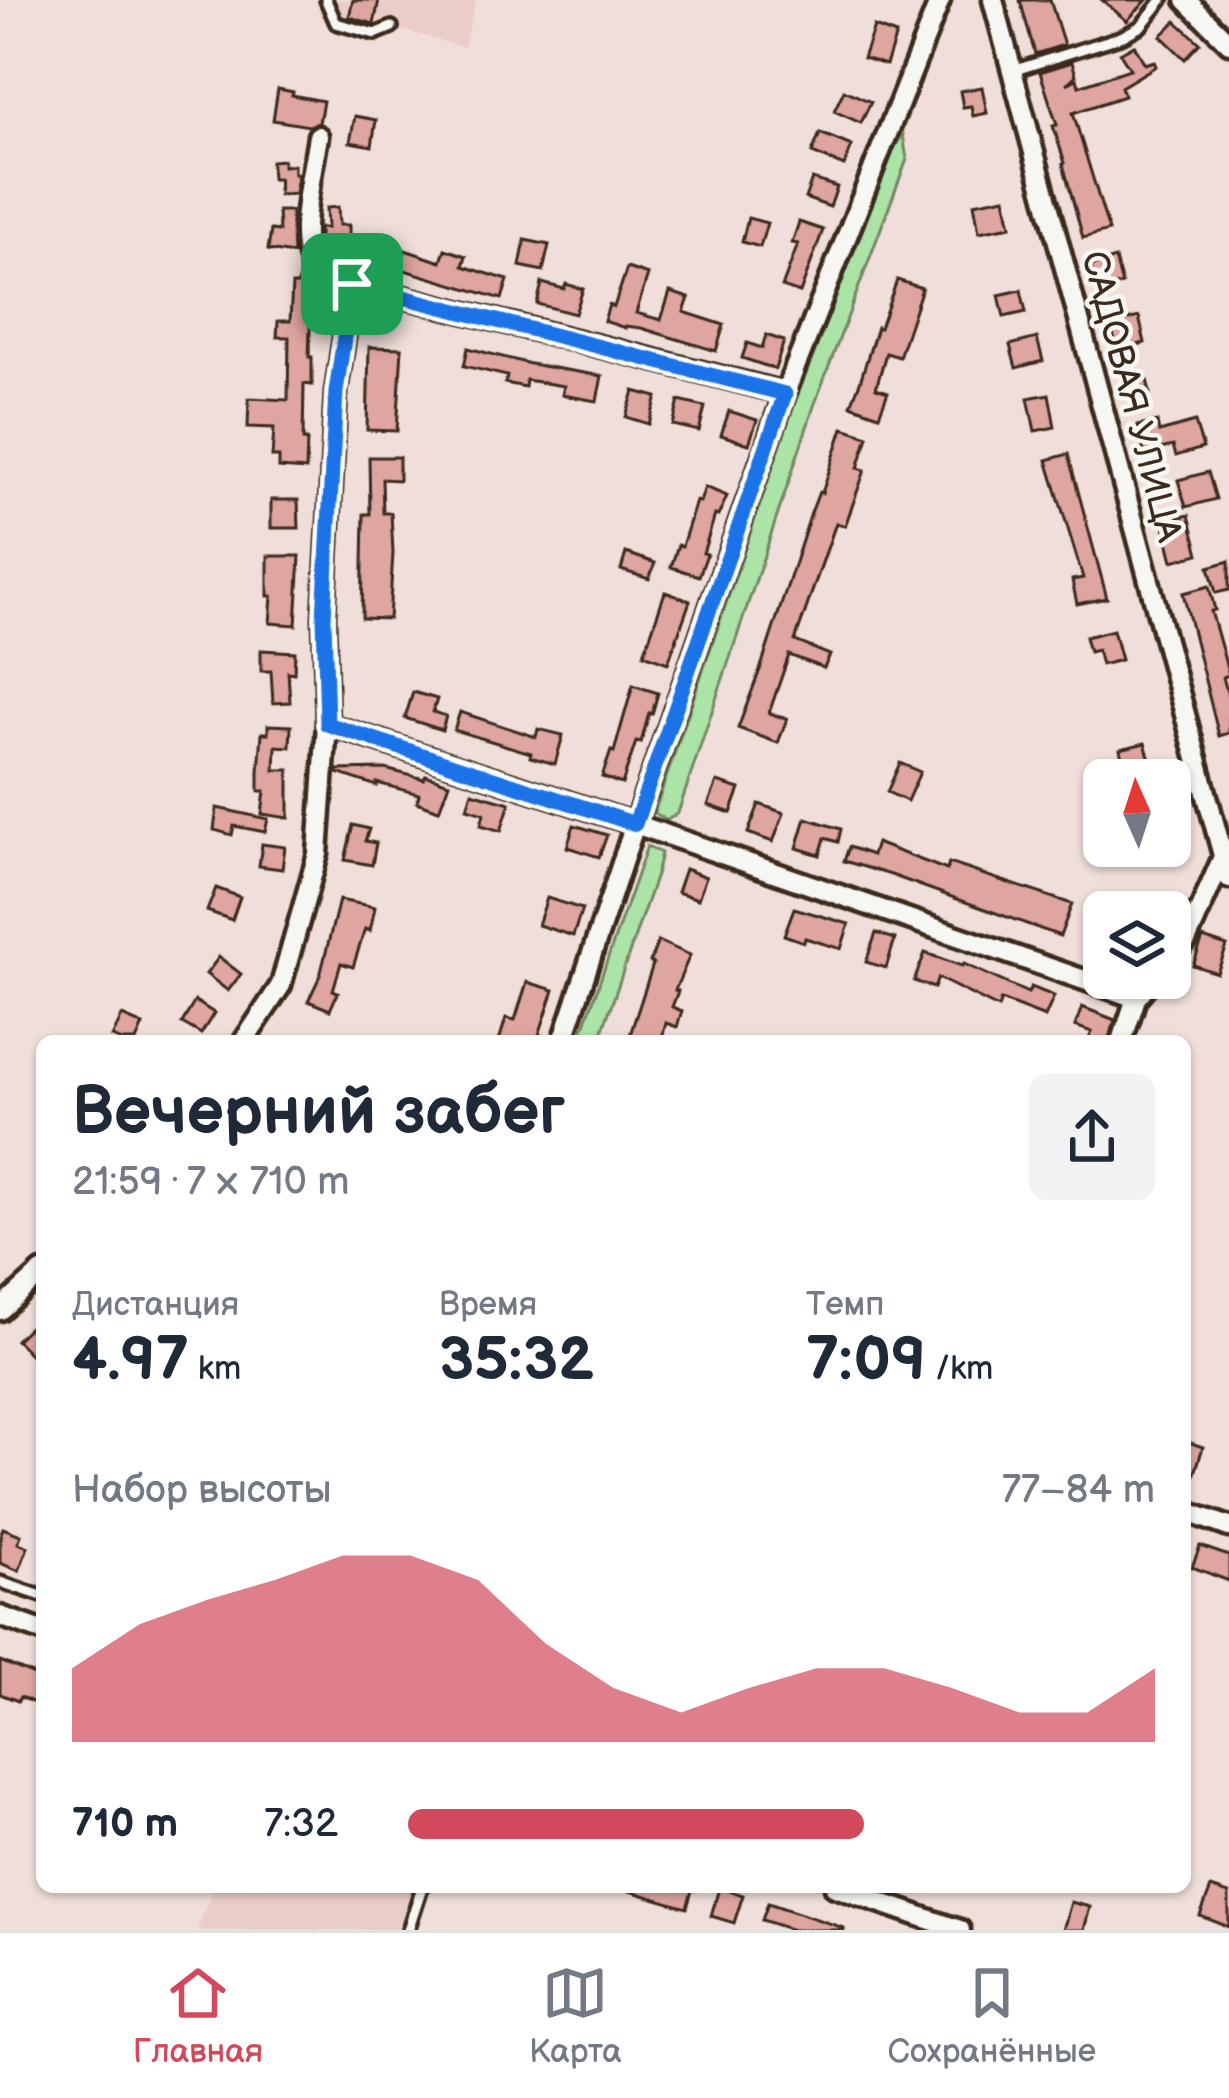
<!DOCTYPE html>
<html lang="ru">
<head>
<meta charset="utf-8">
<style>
	:root { --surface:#fff; --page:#f2f2f3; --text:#1f2937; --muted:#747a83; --line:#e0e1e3; --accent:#d1495b }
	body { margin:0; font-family:"Balsamiq Sans",sans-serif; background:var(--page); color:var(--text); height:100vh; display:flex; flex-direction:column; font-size:45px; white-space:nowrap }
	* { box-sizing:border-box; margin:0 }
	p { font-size:39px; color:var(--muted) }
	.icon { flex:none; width:66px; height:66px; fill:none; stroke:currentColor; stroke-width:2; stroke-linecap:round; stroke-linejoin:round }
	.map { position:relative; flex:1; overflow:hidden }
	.details { position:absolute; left:36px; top:1035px; width:1155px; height:858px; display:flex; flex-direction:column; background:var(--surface); border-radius:18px; box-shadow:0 3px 9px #0004 }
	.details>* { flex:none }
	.needle { width:78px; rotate:357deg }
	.tools { position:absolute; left:1083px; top:759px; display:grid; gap:24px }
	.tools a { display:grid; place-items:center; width:108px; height:108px; border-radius:18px; background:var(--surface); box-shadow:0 3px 9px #0004; font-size:60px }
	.pin { position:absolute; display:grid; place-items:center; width:102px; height:102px; color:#fff; margin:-51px; border-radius:24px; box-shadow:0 6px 18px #0006 }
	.round { display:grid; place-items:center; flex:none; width:126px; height:126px; border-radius:18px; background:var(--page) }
	.summary { display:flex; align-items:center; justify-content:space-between; height:204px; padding:0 36px }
	h1 { font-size:66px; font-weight:600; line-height:90px }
	.stats { display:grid; grid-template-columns:repeat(3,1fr); gap:18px; height:204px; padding:12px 36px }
	.stats div { display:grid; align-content:center }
	.stats b { font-size:60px; font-weight:600 }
	.stats small { font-size:33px; font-weight:400 }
	.stats p { font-size:33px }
	.chart { height:336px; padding:24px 36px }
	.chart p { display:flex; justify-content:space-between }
	.chart svg { width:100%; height:216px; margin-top:12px; fill:var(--accent); opacity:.7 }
	ul { padding:0 36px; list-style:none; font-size:39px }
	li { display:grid; grid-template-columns:192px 144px 1fr; align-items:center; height:90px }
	li i { height:30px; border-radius:15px; background:var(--accent) }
	.tab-bar { display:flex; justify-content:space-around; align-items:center; height:168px; border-top:3px solid var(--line); background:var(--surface); font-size:33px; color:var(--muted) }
	.tab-bar a { display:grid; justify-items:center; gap:6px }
	.tab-bar .on { color:var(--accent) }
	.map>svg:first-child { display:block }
	.built { fill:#eacdc8 }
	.green { fill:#ace4a8; stroke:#748763; stroke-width:3 }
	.building { fill:#dfa5a0; stroke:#3b2a1e; stroke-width:3 }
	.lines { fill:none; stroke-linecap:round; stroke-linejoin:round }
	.service-casing { stroke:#3b2a1e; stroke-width:18 }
	.minor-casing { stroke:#3b2a1e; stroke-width:27 }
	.service { stroke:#f6f6f2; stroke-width:9 }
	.minor { stroke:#f6f6f2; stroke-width:18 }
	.route-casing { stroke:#fff; stroke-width:24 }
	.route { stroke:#1a73e8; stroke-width:15 }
	.labels { text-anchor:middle; stroke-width:9; stroke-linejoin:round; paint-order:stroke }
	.street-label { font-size:36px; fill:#3b2a1e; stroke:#f6f6f2 }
</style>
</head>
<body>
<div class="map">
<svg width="1229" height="1930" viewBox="0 0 1229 1930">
	<rect width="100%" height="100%" fill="#efded9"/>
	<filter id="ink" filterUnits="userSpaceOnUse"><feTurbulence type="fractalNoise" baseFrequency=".00833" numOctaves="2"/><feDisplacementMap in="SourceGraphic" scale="24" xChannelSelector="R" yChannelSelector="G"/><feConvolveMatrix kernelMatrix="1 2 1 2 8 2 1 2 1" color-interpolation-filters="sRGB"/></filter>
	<g filter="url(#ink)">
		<g class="built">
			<polygon points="322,0 476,0 464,47 398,29 381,42 333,29 319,14"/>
			<polygon points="213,1887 414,1887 401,1930 197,1930"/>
		</g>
		<g class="green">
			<polygon points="903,135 907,159 814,406 678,813 667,820 654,813 796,400 894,148"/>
			<polygon points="647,846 661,853 656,875 599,1041 579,1041"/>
		</g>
		<g class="building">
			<polygon points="353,0 379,0 374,24 349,17"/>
			<polygon points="1020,0 1050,0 1064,45 1035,54"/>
			<polygon points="1102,0 1147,0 1127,21"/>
			<polygon points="1176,21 1200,43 1185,59 1161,36"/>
			<polygon points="874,27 896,35 886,65 863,58"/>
			<polygon points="1134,45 1145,64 1154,61 1156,66 1121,87 1124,96 1073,113 1109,231 1083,238 1063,164 1065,163 1053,126 1057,125 1040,72 1072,62 1076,75 1067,84 1077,79 1079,86 1130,69 1120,53"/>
			<polygon points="982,87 987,113 973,116 971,106 963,107 960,91"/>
			<polygon points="278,89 293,92 292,95 323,101 319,123 309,126 273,120"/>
			<polygon points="844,90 871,102 861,123 834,111"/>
			<polygon points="355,116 376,120 372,146 350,142"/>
			<polygon points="820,133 852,146 844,166 812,153"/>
			<polygon points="283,160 283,166 294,165 294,174 298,174 295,194 279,195 279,179 272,179 271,161"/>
			<polygon points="812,179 837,187 830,207 805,198"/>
			<polygon points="1005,197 1011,226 979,232 974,203"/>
			<polygon points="338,207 339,225 349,225 349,259 325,259 323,241 319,241 319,228 327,228 326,208"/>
			<polygon points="278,211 291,211 293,254 268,250 271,230 279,231"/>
			<polygon points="748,218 767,223 760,247 742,242"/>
			<polygon points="799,222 823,230 800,293 782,287 798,244 792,243"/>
			<polygon points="525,240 549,245 543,271 520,266"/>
			<polygon points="372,247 403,257 405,250 441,262 445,249 466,256 463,266 508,280 502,299 381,263 380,266 367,262"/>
			<polygon points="1115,259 1122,284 1097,291 1091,266"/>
			<polygon points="627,268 648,275 636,313 661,320 670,292 689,298 684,312 724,325 716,351 641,328 625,326 625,328 604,321 609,305 614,307"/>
			<polygon points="299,278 307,279 323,288 322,307 311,306 309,357 312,357 312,385 304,384 303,440 307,440 306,470 279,468 279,457 272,457 274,428 248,427 249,398 288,400 289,337 277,337 278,321 290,321 292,285 298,285"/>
			<polygon points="897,280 922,288 899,357 886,353 876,388 888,392 879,415 851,405 860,382 877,327 880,328"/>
			<polygon points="542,283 564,289 566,284 583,289 575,314 537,304"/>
			<polygon points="1021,290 1026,312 1004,317 999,295"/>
			<polygon points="1139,317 1145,343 1117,350 1111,324"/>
			<polygon points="766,335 784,341 775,369 742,358 747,343 762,348"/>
			<polygon points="1037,338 1043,361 1016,368 1010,345"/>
			<polygon points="369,347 402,348 397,431 367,430"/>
			<polygon points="468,348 530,364 602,376 597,401 562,395 564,386 526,380 525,387 505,383 507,376 464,366"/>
			<polygon points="1146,375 1150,393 1126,398 1123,379"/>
			<polygon points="634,391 657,397 649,424 626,417"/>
			<polygon points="1049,394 1055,427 1035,431 1028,398"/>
			<polygon points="679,401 705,407 699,431 673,425"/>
			<polygon points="729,411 757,420 749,444 721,435"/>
			<polygon points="1157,422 1159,432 1195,422 1203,448 1176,456 1173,446 1144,453 1138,426"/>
			<polygon points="843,428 868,436 858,468 865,470 845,526 836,523 795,641 830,655 824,668 789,655 769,713 787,719 778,743 738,728 761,667 811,513 819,492 822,493"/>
			<polygon points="1068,454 1107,598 1077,604 1072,580 1083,578 1047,460"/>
			<polygon points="369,457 399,457 399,480 382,479 383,513 391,513 393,553 389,619 362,618 364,514 370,514"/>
			<polygon points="1208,472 1216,499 1186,507 1178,480"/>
			<polygon points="705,487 727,496 718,516 715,515 703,553 707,554 699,576 671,567 678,545 682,546 696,501 700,502"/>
			<polygon points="271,500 298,500 299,528 271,528"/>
			<polygon points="1189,515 1199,554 1173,561 1163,521"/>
			<polygon points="626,553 655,563 649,579 621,570"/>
			<polygon points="268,556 300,556 296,625 270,623 272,596 268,596"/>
			<polygon points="1229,561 1229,590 1216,593 1209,567"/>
			<polygon points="1209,586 1215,610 1211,611 1229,675 1223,677 1229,699 1229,733 1219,736 1183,593"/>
			<polygon points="665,592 690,601 668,663 644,654"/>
			<polygon points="1113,630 1121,660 1101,665 1097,650 1089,652 1085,637"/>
			<polygon points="261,650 295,652 294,673 288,672 290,702 273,703 271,671 261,671"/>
			<polygon points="633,685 658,693 652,714 649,713 641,743 636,742 622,784 602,777 611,751 614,752"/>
			<polygon points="413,692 437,699 433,712 446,716 442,730 405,718"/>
			<polygon points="460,712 536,737 538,729 563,735 555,764 530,757 531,753 454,730"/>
			<polygon points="268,725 291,726 290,747 276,746 275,770 289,770 289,818 262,814 265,791 259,791 259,771 262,733 268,733"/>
			<polygon points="1145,743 1151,763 1125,770 1120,749"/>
			<polygon points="900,763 920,772 907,801 887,792"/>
			<polygon points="385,769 424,779 426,775 449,783 439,810 417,802 419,794 377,783 377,786 337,773 337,770"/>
			<polygon points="717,782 740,789 731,813 708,805"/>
			<polygon points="472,792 510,803 501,831 481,825 484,813 467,808"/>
			<polygon points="759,804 784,813 773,842 748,833"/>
			<polygon points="217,808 268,819 265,832 234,826 232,835 214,830"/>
			<polygon points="806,818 841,829 838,842 825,838 820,855 797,848"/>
			<polygon points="353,825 369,829 365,841 376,843 372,865 345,860"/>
			<polygon points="574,825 607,835 599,857 567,847"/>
			<polygon points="876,843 947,870 949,863 1072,904 1060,936 891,875 844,861 849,847 872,855"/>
			<polygon points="262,844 285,847 282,869 259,866"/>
			<polygon points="685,869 706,877 698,899 677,892"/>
			<polygon points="216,888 240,897 232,920 207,911"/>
			<polygon points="547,898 582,909 573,936 538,925"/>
			<polygon points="339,900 375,907 370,931 365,929 353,967 341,963 333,990 338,992 330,1010 308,1001 320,976"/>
			<polygon points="794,908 849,924 841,949 805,938 804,942 784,935"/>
			<polygon points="876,933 895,939 886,968 866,962"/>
			<polygon points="1203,938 1227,946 1217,973 1193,965"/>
			<polygon points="658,941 690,955 675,990 678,991 672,1007 682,1011 677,1027 666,1023 661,1041 628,1041 653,964 650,962"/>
			<polygon points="925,953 962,966 964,964 1028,993 1031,987 1054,996 1045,1017 1001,1000 998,1008 938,978 934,988 914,981"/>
			<polygon points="219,957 241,974 228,991 206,974"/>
			<polygon points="527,982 554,990 537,1041 499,1041 506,1018 515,1020"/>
			<polygon points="195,1001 214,1013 201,1034 182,1023"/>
			<polygon points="1082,1007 1115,1020 1109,1041 1088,1041 1092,1032 1075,1026"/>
			<polygon points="122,1016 143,1025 136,1041 122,1041 112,1037"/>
			<polygon points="42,1315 42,1352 35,1359 16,1340"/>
			<polygon points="1185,1441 1203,1447 1188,1496 1185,1495"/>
			<polygon points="3,1528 21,1535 18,1543 28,1547 19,1571 0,1563 0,1537"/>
			<polygon points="1200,1546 1229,1556 1229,1581 1192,1567"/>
			<polygon points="0,1661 42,1678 42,1706 20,1697 18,1701 0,1694"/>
			<polygon points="627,1887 693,1887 687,1908 626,1890"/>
			<polygon points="719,1888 743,1895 734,1923 711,1916"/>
			<polygon points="1211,1888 1229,1894 1229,1927 1200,1916"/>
			<polygon points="1071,1902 1090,1907 1084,1930 1063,1930"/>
			<polygon points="768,1903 844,1928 844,1930 793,1930 762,1920"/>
		</g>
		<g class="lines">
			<defs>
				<g id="service">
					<polyline points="326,0 336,23 375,34 392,27"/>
					<polyline points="1012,71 1123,36 1141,26 1162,0"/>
					<polyline points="0,1582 42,1596"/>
					<polyline points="408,1930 422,1887"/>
				</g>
				<g id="minor">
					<polyline points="993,0 1229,878"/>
					<polyline points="1186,0 1229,43"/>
					<path d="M318,136C314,165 292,251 316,269C326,276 341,279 352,284"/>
					<polyline points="327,724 635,824 1136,998"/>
					<polyline points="1170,959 1186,941 1223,857"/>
					<polyline points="244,1041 281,985 318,854 327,724 324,618 336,392 352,284 785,393"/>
					<polyline points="563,1041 635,824 785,393 940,0"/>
					<polyline points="1122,1041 1136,998 1153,978"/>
					<polyline points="0,1310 42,1272"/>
					<polyline points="1185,1511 1229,1527"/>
					<polyline points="0,1616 42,1631"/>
					<polyline points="835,1887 960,1930"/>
				</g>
			</defs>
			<use href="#service" class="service-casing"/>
			<use href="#minor" class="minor-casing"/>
			<use href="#service" class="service"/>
			<use href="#minor" class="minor"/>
		</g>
	</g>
	<g class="lines" filter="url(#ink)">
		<defs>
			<polygon id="route" points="352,284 785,394 635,824 327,724 324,618 336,392"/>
		</defs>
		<use href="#route" class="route-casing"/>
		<use href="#route" class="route"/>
	</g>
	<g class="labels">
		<g class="street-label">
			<text transform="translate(1133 396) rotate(75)" y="13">САДОВАЯ УЛИЦА</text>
		</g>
	</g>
</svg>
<div class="tools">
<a><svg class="needle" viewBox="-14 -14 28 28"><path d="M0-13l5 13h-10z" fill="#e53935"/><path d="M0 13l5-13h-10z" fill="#747a83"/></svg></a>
<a><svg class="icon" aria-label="layers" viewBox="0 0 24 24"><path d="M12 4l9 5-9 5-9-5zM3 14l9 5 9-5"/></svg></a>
</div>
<div class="pin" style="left:352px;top:284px;background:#1e9e55"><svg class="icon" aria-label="arrive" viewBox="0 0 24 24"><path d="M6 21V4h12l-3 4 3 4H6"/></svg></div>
<section class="details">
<div class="summary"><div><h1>Вечерний забег</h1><p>21:59 · 7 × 710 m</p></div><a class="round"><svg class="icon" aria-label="share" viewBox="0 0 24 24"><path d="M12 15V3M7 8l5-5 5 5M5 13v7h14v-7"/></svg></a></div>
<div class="stats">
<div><p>Дистанция</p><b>4.97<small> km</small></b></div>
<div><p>Время</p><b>35:32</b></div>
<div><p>Темп</p><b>7:09<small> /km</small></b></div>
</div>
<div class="chart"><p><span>Набор высоты</span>77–84 m</p>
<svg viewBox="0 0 160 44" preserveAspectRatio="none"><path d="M0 44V29L10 20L20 15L30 11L40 6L50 6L60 11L70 24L80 33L90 38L100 33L110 29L120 29L130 33L140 38L150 38L160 29V44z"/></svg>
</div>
<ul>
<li><b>710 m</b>7:32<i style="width:61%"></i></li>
</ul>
</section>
</div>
<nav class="tab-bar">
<a class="on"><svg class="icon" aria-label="home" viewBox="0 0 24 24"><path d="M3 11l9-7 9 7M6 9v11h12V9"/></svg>Главная</a>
<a><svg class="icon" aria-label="map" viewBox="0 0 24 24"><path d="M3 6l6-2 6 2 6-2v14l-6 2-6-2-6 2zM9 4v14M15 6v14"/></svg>Карта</a>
<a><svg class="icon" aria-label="saved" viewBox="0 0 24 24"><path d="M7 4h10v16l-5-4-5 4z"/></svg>Сохранённые</a>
</nav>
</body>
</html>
